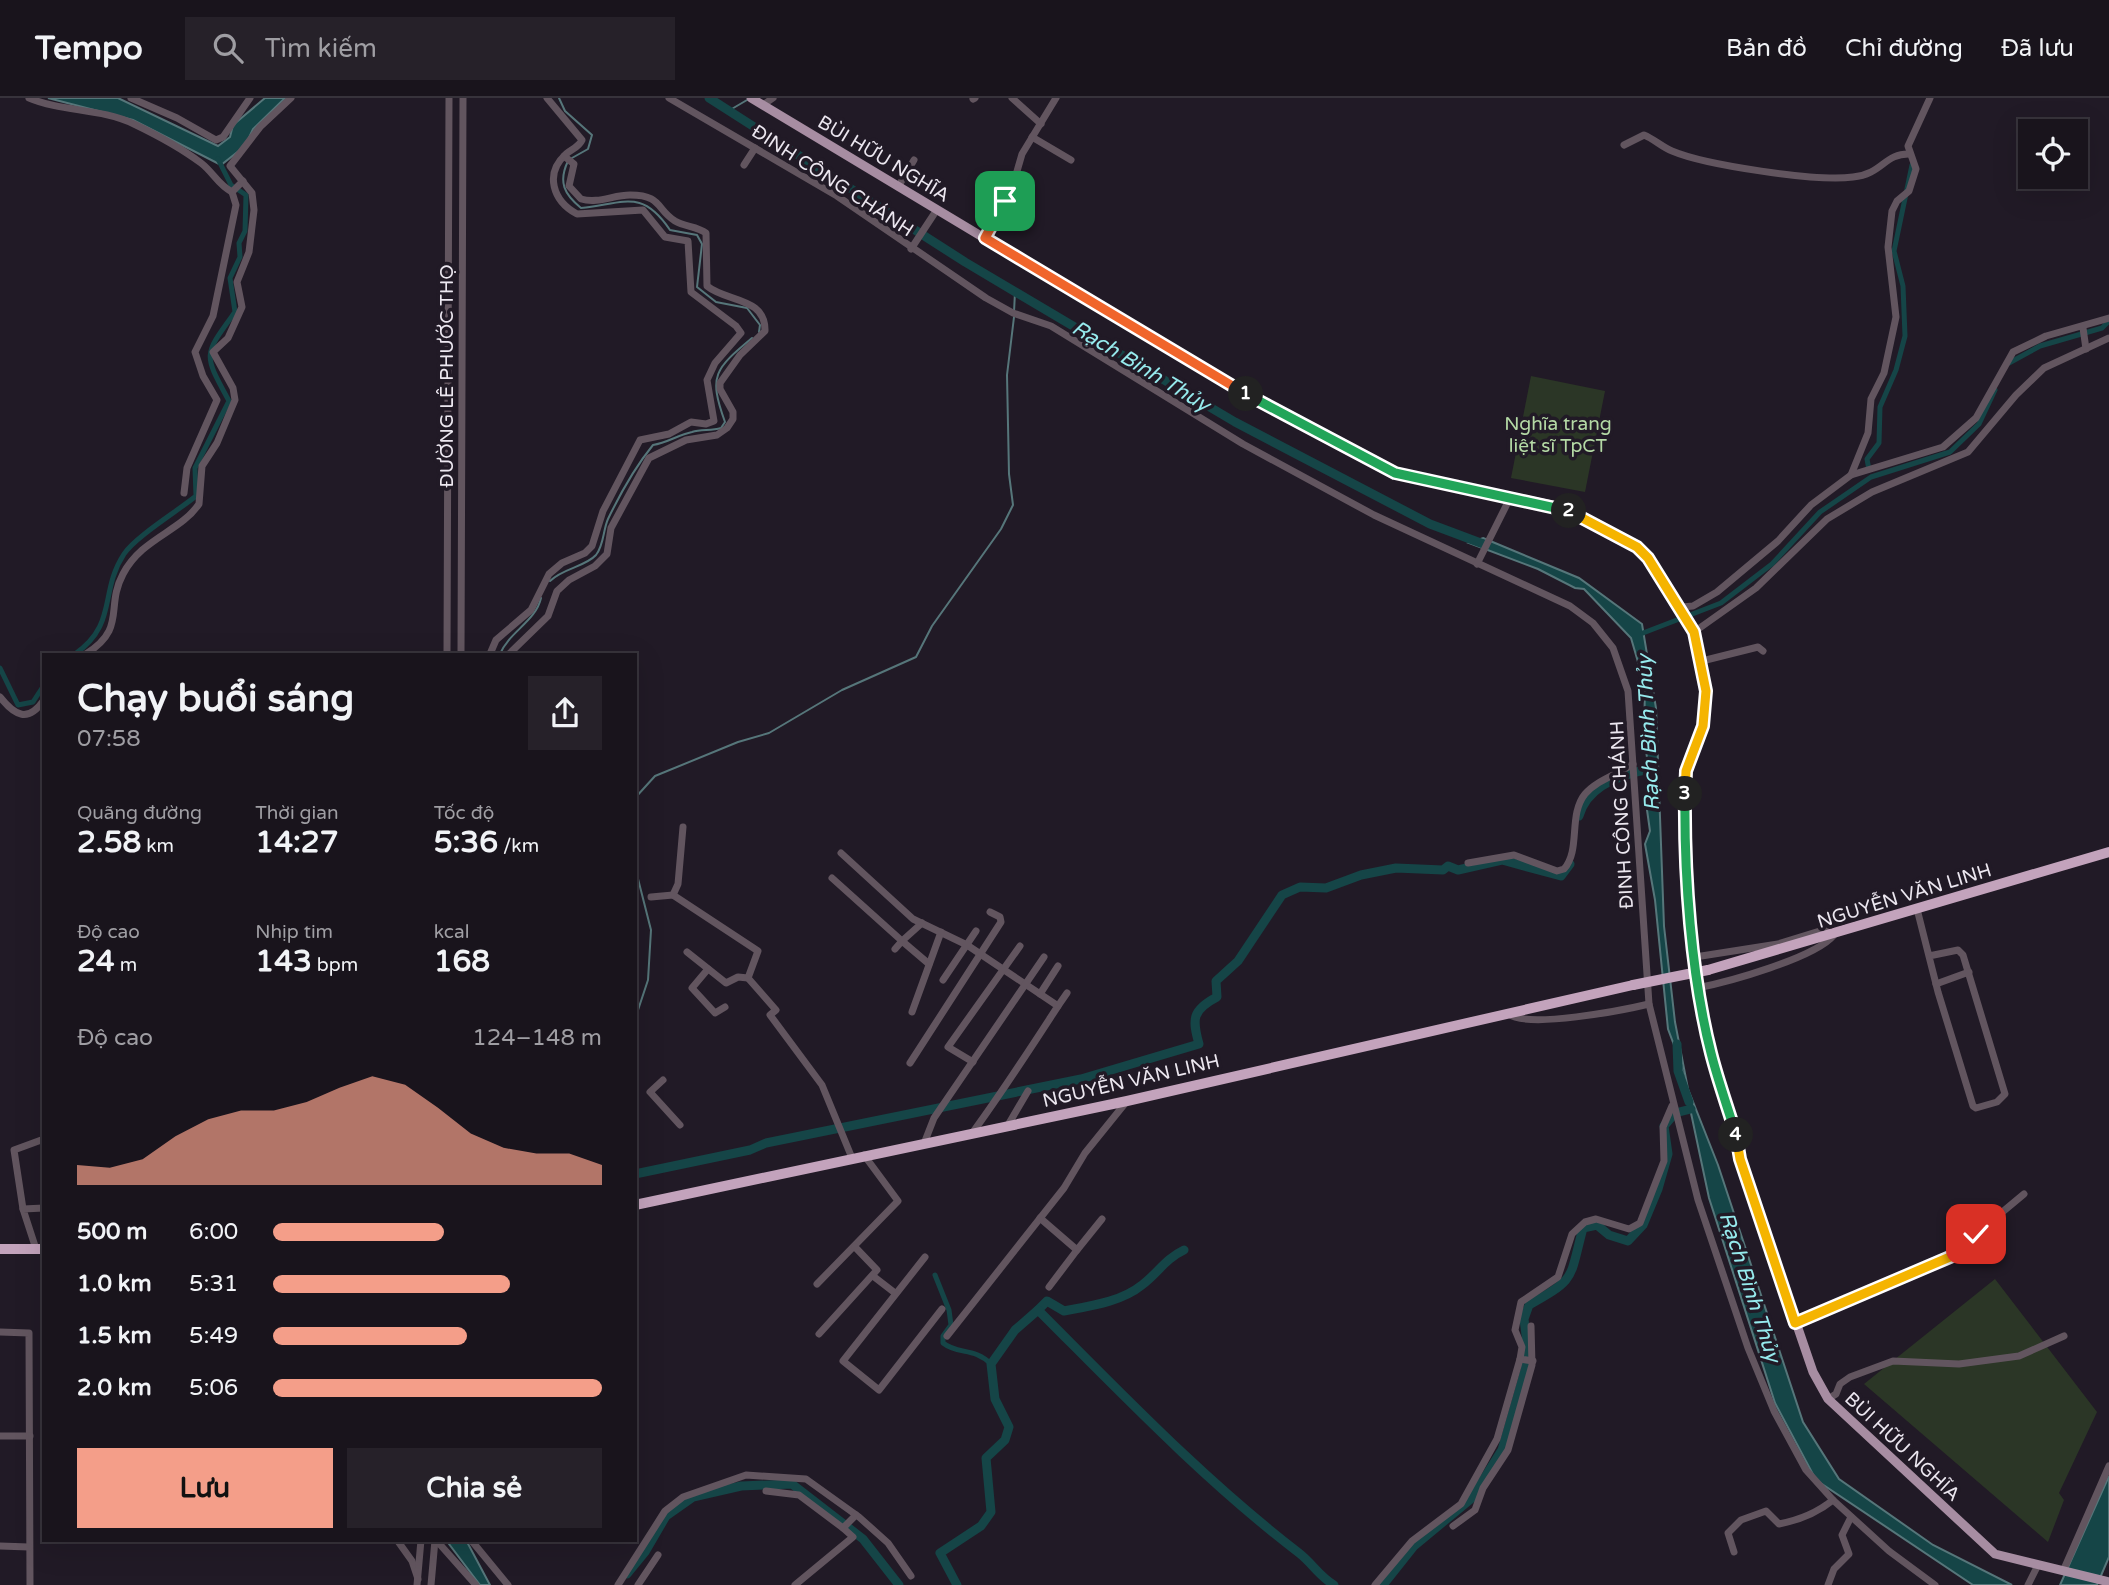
<!DOCTYPE html>
<html lang="vi">
<head>
<meta charset="utf-8">
<style>
	:root { --surface:#19141c; --page:#262129; --text:#f1f3f6; --muted:#9f9ea3; --line:#37333b; --accent:#f49e89 }
	body { margin:0; font-family:"Varela Round",sans-serif; background:var(--page); color:var(--text); height:100vh; display:flex; flex-direction:column; font-size:26px; white-space:nowrap }
	* { box-sizing:border-box; margin:0 }
	p { font-size:23px; color:var(--muted) }
	.icon { flex:none; width:38px; height:38px; fill:none; stroke:currentColor; stroke-width:2; stroke-linecap:round; stroke-linejoin:round }
	.map { position:relative; flex:1; overflow:hidden }
	.sheet { position:absolute; left:42px; top:555px; width:595px; height:889px; display:flex; flex-direction:column; background:var(--surface); border-radius:0px; box-shadow:0 7px 28px #0002,0 0 0 2px var(--line) }
	.sheet>* { flex:none }
	.fabs { position:absolute; left:2018px; top:21px; display:grid; gap:14px }
	.fabs a { display:grid; place-items:center; width:70px; height:70px; border-radius:0px; background:var(--surface); box-shadow:0 7px 28px #0002,0 0 0 2px var(--line); font-size:35px }
	.pin { position:absolute; display:grid; place-items:center; width:60px; height:60px; color:#fff; margin:-30px; border-radius:14px; box-shadow:0 4px 10px #0006 }
	.km { position:absolute; width:35px; height:35px; margin:-18px; border-radius:50%; background:#222; color:#fff; font-size:19px; line-height:35px; text-align:center }
	.round { display:grid; place-items:center; flex:none; width:74px; height:74px; border-radius:0px; background:var(--page) }
	.head { display:flex; align-items:center; justify-content:space-between; height:119px; padding:0 35px }
	h1 { font-size:38px; font-weight:700; line-height:52px }
	.figures { display:grid; grid-template-columns:repeat(3,1fr); gap:10px; height:119px; padding:7px 35px }
	.figures div { display:grid; align-content:center }
	.figures b { font-size:30px; font-weight:700 }
	.figures small { font-size:19px; font-weight:400 }
	.figures p { font-size:19px }
	.chart { height:196px; padding:14px 35px }
	.chart p { display:flex; justify-content:space-between }
	.chart svg { width:100%; height:126px; margin-top:7px; fill:var(--accent); opacity:.7 }
	.primary-button { display:flex; gap:14px; margin-top:auto; padding:14px 35px }
	.primary-button a { flex:1; height:80px; border-radius:0px; background:var(--accent); color:#111; font-size:28px; font-weight:700; line-height:80px; text-align:center }
	.primary-button a+a { background:var(--page); color:var(--text) }
	ul { padding:0 35px; list-style:none; font-size:23px }
	li { display:grid; grid-template-columns:112px 84px 1fr; align-items:center; height:52px }
	li i { height:18px; border-radius:9px; background:var(--accent) }
	header { display:flex; align-items:center; gap:42px; box-sizing:border-box; height:98px; padding:0 35px; background:var(--surface); border-bottom:2px solid var(--line) }
	header strong { font-size:33px }
	nav { display:flex; gap:38px; margin-inline-start:auto; font-size:24px }
	.search { width:490px; height:63px; background:var(--page); display:flex; align-items:center; gap:18px; box-sizing:border-box; padding:0 24px; border-radius:0px; color:var(--muted); font-size:26px }
	.map>svg:first-child { display:block }
	.green { fill:#2b3626 }
	.water { fill:#154547; stroke:#56767a; stroke-width:2 }
	.lines { fill:none; stroke-linecap:round; stroke-linejoin:round }
	.stream { stroke:#56767a; stroke-width:2 }
	.canal { stroke:#154547; stroke-width:5 }
	.river { stroke:#154547; stroke-width:9 }
	.minor { stroke:#62555f; stroke-width:7 }
	.major { stroke:#a78da2; stroke-width:9 }
	.highway { stroke:#c3a3bc; stroke-width:10 }
	.highway-bridge { stroke:#c3a3bc; stroke-width:10 }
	.split-1-casing { stroke:#fff; stroke-width:14 }
	.split-2-casing { stroke:#fff; stroke-width:14 }
	.split-3-casing { stroke:#fff; stroke-width:14 }
	.split-4-casing { stroke:#fff; stroke-width:14 }
	.split-5-casing { stroke:#fff; stroke-width:14 }
	.split-1 { stroke:#f0652b; stroke-width:9 }
	.split-2 { stroke:#22a559; stroke-width:9 }
	.split-3 { stroke:#f5b400; stroke-width:9 }
	.split-4 { stroke:#22a559; stroke-width:9 }
	.split-5 { stroke:#f5b400; stroke-width:9 }
	.labels { text-anchor:middle; stroke-width:7; stroke-linejoin:round; paint-order:stroke }
	.street-label { font-size:19px; fill:#ece7f0; stroke:#211a26 }
	.park-label { font-size:19px; fill:#b4d9a5; stroke:#211a26 }
	.water-label { font-size:21px; font-style:italic; fill:#96eaed; stroke:#211a26 }
</style>
</head>
<body>
<header>
<strong>Tempo</strong>
<div class="search"><svg class="icon" aria-label="search" viewBox="0 0 24 24"><circle cx="10" cy="10" r="6"/><path d="M15 15l6 6"/></svg>Tìm kiếm</div>
<nav><a>Bản đồ</a><a>Chỉ đường</a><a>Đã lưu</a></nav>
</header>
<div class="map">
<svg width="2109" height="1487" viewBox="0 0 2109 1487">
	<rect width="100%" height="100%" fill="#211a26"/>
	<g class="green">
		<polygon points="1531,278 1605,293 1585,394 1511,380"/>
		<polygon points="1995,1181 2097,1314 2059,1395 2064,1402 2048,1444 1864,1286"/>
	</g>
	<g class="water">
		<polygon points="48,0 118,0 218,48 230,39 233,27 265,0 285,0 253,31 245,48 221,67 133,22"/>
		<polygon points="1483,440 1579,480 1642,526 1656,610 1664,828 1675,924 1688,991 1718,1067 1803,1324 1839,1381 1933,1447 2012,1487 1973,1487 1816,1382 1775,1305 1709,1100 1680,963 1668,931 1655,802 1645,746 1650,733 1647,712 1649,673 1644,639 1645,588 1631,540 1584,491 1575,490 1538,471 1469,445"/>
		<polygon points="2109,1378 2109,1459 2097,1487 2060,1487"/>
		<polygon points="446,1442 466,1442 490,1487 480,1487"/>
	</g>
	<g class="lines">
		<g class="stream">
			<polyline points="559,0 565,13 592,37 588,51 572,60"/>
			<polyline points="730,12 747,2"/>
			<path d="M568,63C558,84 564,96 581,110C626,105 642,91 670,132L697,137L702,146L697,189L716,204L747,210L760,227L759,234"/>
			<polyline points="1014,214 1015,194"/>
			<path d="M550,483C563,470 585,469 596,457C604,447 603,432 608,421C620,396 635,369 653,347C667,345 678,337 692,334C701,331 711,333 721,330L725,324C708,277 715,271 752,240"/>
			<path d="M500,556C509,534 536,523 541,500"/>
			<polyline points="635,700 655,678 738,644 769,635 842,592 916,559 932,528 1001,431 1013,407 1009,376 1007,277 1014,219"/>
			<polyline points="635,769 651,832 648,882 635,921"/>
		</g>
		<g class="canal">
			<polyline points="2009,265 2040,248 2102,230 2109,223"/>
			<polyline points="1869,372 1867,361 1879,345 1880,309 1896,272 1905,238 1903,188 1894,153 1912,67"/>
			<polyline points="1643,535 1721,505 1772,466 1820,414 1871,379 1950,354 1979,326 1995,292"/>
			<path d="M75,556C118,526 99,494 124,456C135,439 179,412 196,398L195,370L229,303C203,255 203,258 235,214L230,180L240,159L239,145L245,133L246,97L231,87L218,61"/>
			<polyline points="0,570 18,607 33,604 44,587"/>
			<path d="M935,1177L949,1212L951,1227L943,1238V1245C958,1257 974,1249 991,1266"/>
		</g>
		<g class="river">
			<polyline points="709,0 965,164 1235,324 1430,426 1486,447"/>
			<path d="M1579,718C1587,687 1622,676 1650,671"/>
			<polyline points="1677,946 1678,973 1689,1004"/>
			<path d="M635,1076L750,1052L766,1045L1081,981L1199,946C1192,921 1192,912 1217,899L1216,883L1238,863L1282,797L1300,789L1326,790L1361,777L1396,770L1443,772L1448,768L1458,772L1502,762L1561,778L1570,766"/>
			<path d="M1038,1212L1047,1203L1064,1213C1090,1208 1121,1204 1142,1187C1158,1175 1165,1161 1184,1152"/>
			<polyline points="627,1476 645,1454 666,1418 693,1399 741,1388 792,1386 863,1441 899,1487"/>
			<path d="M957,1487L940,1455L981,1428L991,1414L986,1360L1005,1342L1009,1329L995,1301L991,1266L1015,1232L1038,1212C1122,1296 1205,1383 1299,1455C1312,1465 1319,1478 1334,1487"/>
			<path d="M1383,1487L1414,1448L1472,1400L1502,1352L1525,1272L1527,1245L1524,1221L1529,1207C1577,1180 1569,1182 1583,1130L1597,1127L1609,1137L1628,1143L1643,1127L1658,1091L1668,1056L1664,1028L1675,1015L1691,1011"/>
		</g>
		<g class="minor">
			<path d="M29,0C62,14 101,10 134,26C157,37 181,50 201,65C213,74 218,87 232,94"/>
			<polyline points="131,0 177,20 216,42 223,39 250,0"/>
			<polyline points="669,0 837,98 986,200 1013,215 1051,228 1243,346 1374,417 1570,508 1593,525 1613,550 1628,593 1649,906 1698,1102 1748,1250 1774,1313 1806,1372 1833,1402 1889,1453 1935,1487"/>
			<polyline points="1012,0 1041,26"/>
			<polyline points="973,1 975,0"/>
			<polyline points="763,7 773,0"/>
			<polyline points="1032,39 1071,62"/>
			<path d="M1624,47L1644,37C1654,41 1662,49 1672,53C1705,67 1817,84 1853,79C1883,76 1884,55 1910,56"/>
			<polyline points="744,67 755,50"/>
			<polyline points="898,89 914,62"/>
			<polyline points="985,140 1011,94 1022,56 1056,0"/>
			<polyline points="911,151 936,113"/>
			<polyline points="2083,230 2086,251"/>
			<polyline points="1851,377 1943,349 1976,320 2013,254 2046,238 2109,220"/>
			<polyline points="184,395 187,370 217,302 203,278 195,254 213,218 236,107 232,94 243,83"/>
			<polyline points="1477,466 1510,400"/>
			<polyline points="1678,504 1682,509 1693,508 1717,494 1778,443 1811,407 1851,377 1868,335 1871,301 1884,275 1896,219 1888,149 1892,113 1897,103 1909,93 1916,71 1908,48 1930,0"/>
			<polyline points="1694,534 1756,490 1827,421 1872,394 1968,354 2016,297 2044,270 2109,240"/>
			<path d="M86,556C127,530 105,510 123,476C142,440 180,434 199,406L202,368L217,345L235,302L233,290L213,254L228,240L242,209L237,184L249,154L254,112L252,95L230,68L260,29L291,0"/>
			<polyline points="447,556 449,0"/>
			<polyline points="461,556 463,0"/>
			<path d="M490,556L496,542L531,512L549,476L562,465L585,455L592,448L603,413L640,342L669,336L691,324L706,326L714,323L707,282L715,265L741,235L736,228L691,194L688,143L665,139L643,112L577,116C553,103 544,76 566,56C572,51 579,49 582,42L547,0"/>
			<path d="M509,556L548,518L557,493L569,482L595,468L607,456L611,430L649,360L686,342L717,337L727,330L733,321V314L720,291V285L740,257L765,233C766,199 726,204 707,188L706,135C697,128 685,129 675,123C656,111 662,97 630,97C613,97 598,106 581,101L569,88L574,66L564,58"/>
			<polyline points="1702,563 1758,549 1763,553"/>
			<path d="M0,599C15,618 28,625 44,602"/>
			<polyline points="683,729 678,786 673,797 758,853 748,880 776,912 770,917 822,987 852,1060"/>
			<path d="M841,755L913,821L967,847L1058,908C1030,951 1003,993 973,1034"/>
			<path d="M1468,765L1514,757L1557,773L1564,771C1581,752 1568,717 1585,696C1597,682 1618,676 1633,666"/>
			<polyline points="832,780 902,843 922,825"/>
			<polyline points="651,799 673,797"/>
			<polyline points="1917,811 1938,894 1973,1008 1976,1010 1997,1004 2005,996 1963,857 1958,852 1929,858"/>
			<polyline points="895,851 902,843 929,866"/>
			<polyline points="687,854 726,885 738,879 748,880"/>
			<path d="M1695,859L1778,846L1823,832L1834,837C1815,860 1728,884 1697,890"/>
			<polyline points="708,871 692,890 715,915 725,909"/>
			<polyline points="943,882 976,833"/>
			<polyline points="1936,886 1969,874"/>
			<polyline points="1040,896 1058,868"/>
			<polyline points="1058,908 1067,895"/>
			<polyline points="912,914 941,834"/>
			<path d="M1509,916C1527,931 1624,912 1649,906"/>
			<polyline points="973,964 948,949 1020,848"/>
			<polyline points="910,965 1001,824 1000,819 990,814"/>
			<polyline points="663,982 650,994 680,1027"/>
			<polyline points="1008,1027 1028,993"/>
			<polyline points="925,1043 934,1020 1044,859"/>
			<polyline points="44,1083 44,1092"/>
			<polyline points="23,1111 14,1052 44,1041"/>
			<polyline points="1040,1120 1077,1152 1049,1189"/>
			<polyline points="36,1151 23,1111 44,1110"/>
			<polyline points="1077,1152 1102,1121"/>
			<polyline points="925,1159 843,1263 879,1292 942,1211"/>
			<polyline points="873,1178 895,1195"/>
			<polyline points="817,1186 898,1103 864,1057"/>
			<polyline points="1795,1225 1967,1151 1976,1136 2024,1096"/>
			<polyline points="0,1234 29,1235 30,1487"/>
			<polyline points="819,1236 877,1172 855,1149"/>
			<polyline points="947,1238 1064,1090 1085,1055 1127,1003"/>
			<polyline points="1533,1263 1520,1261 1522,1249 1515,1232 1521,1204 1558,1179 1572,1136 1585,1124 1596,1121 1629,1131 1640,1125 1664,1063 1663,1029 1672,1008"/>
			<polyline points="1828,1301 1836,1296 1840,1286 1850,1279 1893,1263 1959,1266 2019,1258 2064,1238"/>
			<polyline points="0,1338 30,1338"/>
			<polyline points="766,1393 799,1397 843,1430"/>
			<polyline points="1453,1428 1475,1412 1483,1390 1508,1352 1532,1267 1531,1228"/>
			<polyline points="397,1442 412,1463 418,1481"/>
			<polyline points="436,1442 476,1487"/>
			<polyline points="471,1442 508,1487"/>
			<polyline points="0,1448 29,1449"/>
			<path d="M1734,1454L1728,1435L1741,1422L1766,1413L1779,1426C1800,1422 1817,1415 1833,1402"/>
			<polyline points="2064,1471 2109,1368"/>
			<polyline points="417,1487 421,1442"/>
			<polyline points="431,1487 435,1442"/>
			<polyline points="618,1487 665,1413 683,1399 746,1377 806,1381 859,1419 888,1445 911,1478"/>
			<polyline points="638,1487 658,1457"/>
			<polyline points="795,1487 853,1439 843,1430 856,1417"/>
			<polyline points="1375,1487 1412,1443 1461,1406 1497,1341 1520,1261"/>
			<polyline points="1828,1487 1834,1471 1849,1456 1842,1437 1851,1419"/>
			<polyline points="2028,1487 2038,1467"/>
		</g>
		<polyline class="major" points="751,0 1204,272 1395,375 1557,408 1595,425 1637,449 1648,460 1694,534 1702,563 1706,593 1703,628 1686,673 1687,781 1697,890 1711,956 1737,1038 1740,1061 1813,1274 1828,1301 1995,1456 2109,1484"/>
		<g class="highway">
			<polyline points="1708,872 2109,754"/>
			<polyline points="635,1107 1127,1003 1633,887"/>
			<polyline points="0,1151 44,1151"/>
		</g>
		<polyline class="highway-bridge" points="1633,887 1708,872"/>
	</g>
	<g class="lines">
		<defs>
			<polyline id="split-1" points="1005,103 985,140 1246,296"/>
			<polyline id="split-2" points="1246,296 1395,375 1569,413"/>
			<polyline id="split-3" points="1569,413 1637,449 1648,460 1694,534 1706,593 1703,628 1686,673 1685,696"/>
			<path id="split-4" d="M1685,696C1684,776 1691,877 1711,955C1718,983 1728,1010 1736,1037"/>
			<polyline id="split-5" points="1736,1037 1740,1061 1795,1225 1957,1156 1970,1149 1976,1136"/>
		</defs>
		<use href="#split-1" class="split-1-casing"/>
		<use href="#split-2" class="split-2-casing"/>
		<use href="#split-3" class="split-3-casing"/>
		<use href="#split-4" class="split-4-casing"/>
		<use href="#split-5" class="split-5-casing"/>
		<use href="#split-1" class="split-1"/>
		<use href="#split-2" class="split-2"/>
		<use href="#split-3" class="split-3"/>
		<use href="#split-4" class="split-4"/>
		<use href="#split-5" class="split-5"/>
	</g>
	<g class="labels">
		<g class="street-label">
			<text transform="translate(884 60) rotate(31)" y="7">BÙI HỮU NGHĨA</text>
			<text transform="translate(833 82) rotate(33)" y="7">ĐINH CÔNG CHÁNH</text>
			<text transform="translate(446 278) rotate(-90)" y="7">ĐƯỜNG LÊ PHƯỚC THỌ</text>
			<text transform="translate(1621 717) rotate(-93)" y="7">ĐINH CÔNG CHÁNH</text>
			<text transform="translate(1904 797) rotate(-17)" y="7">NGUYỄN VĂN LINH</text>
			<text transform="translate(1131 982) rotate(-13)" y="7">NGUYỄN VĂN LINH</text>
			<text transform="translate(1903 1348) rotate(43)" y="7">BÙI HỮU NGHĨA</text>
		</g>
		<g class="park-label">
			<text x="1558" y="332">Nghĩa trang<tspan x="1558" dy="22">liệt sĩ TpCT</tspan></text>
		</g>
		<g class="water-label">
			<text transform="translate(1141 268) rotate(31)" y="7">Rạch Bình Thủy</text>
			<text transform="translate(1648 635) rotate(-93)" y="7">Rạch Bình Thủy</text>
			<text transform="translate(1750 1189) rotate(72)" y="7">Rạch Bình Thủy</text>
		</g>
	</g>
</svg>
<div class="fabs">
<a><svg class="icon" aria-label="locate" viewBox="0 0 24 24"><circle cx="12" cy="12" r="6"/><path d="M12 2v4M12 18v4M2 12h4M18 12h4"/></svg></a>
</div>
<div class="pin" style="left:1005px;top:103px;background:#1e9e55"><svg class="icon" aria-label="arrive" viewBox="0 0 24 24"><path d="M6 21V4h12l-3 4 3 4H6"/></svg></div>
<div class="pin" style="left:1976px;top:1136px;background:#d93025"><svg class="icon" aria-label="check" viewBox="0 0 24 24"><path d="M5 12l5 5 9-10"/></svg></div>
<b class="km" style="left:1246px;top:296px">1</b>
<b class="km" style="left:1569px;top:413px">2</b>
<b class="km" style="left:1685px;top:696px">3</b>
<b class="km" style="left:1736px;top:1037px">4</b>
<section class="sheet">
<div class="head"><div><h1>Chạy buổi sáng</h1><p>07:58</p></div><a class="round"><svg class="icon" aria-label="share" viewBox="0 0 24 24"><path d="M12 15V3M7 8l5-5 5 5M5 13v7h14v-7"/></svg></a></div>
<div class="figures">
<div><p>Quãng đường</p><b>2.58<small> km</small></b></div>
<div><p>Thời gian</p><b>14:27</b></div>
<div><p>Tốc độ</p><b>5:36<small> /km</small></b></div>
</div>
<div class="figures">
<div><p>Độ cao</p><b>24<small> m</small></b></div>
<div><p>Nhịp tim</p><b>143<small> bpm</small></b></div>
<div><p>kcal</p><b>168</b></div>
</div>
<div class="chart"><p><span>Độ cao</span>124–148 m</p>
<svg viewBox="0 0 160 44" preserveAspectRatio="none"><path d="M0 44V37L10 38L20 35L30 27L40 21L50 18L60 18L70 15L80 10L90 6L100 9L110 17L120 26L130 31L140 33L150 33L160 37V44z"/></svg>
</div>
<ul>
<li><b>500 m</b>6:00<i style="width:52%"></i></li>
<li><b>1.0 km</b>5:31<i style="width:72%"></i></li>
<li><b>1.5 km</b>5:49<i style="width:59%"></i></li>
<li><b>2.0 km</b>5:06<i style="width:100%"></i></li>
</ul>
<div class="primary-button"><a>Lưu</a><a>Chia sẻ</a></div>
</section>
</div>
</body>
</html>
